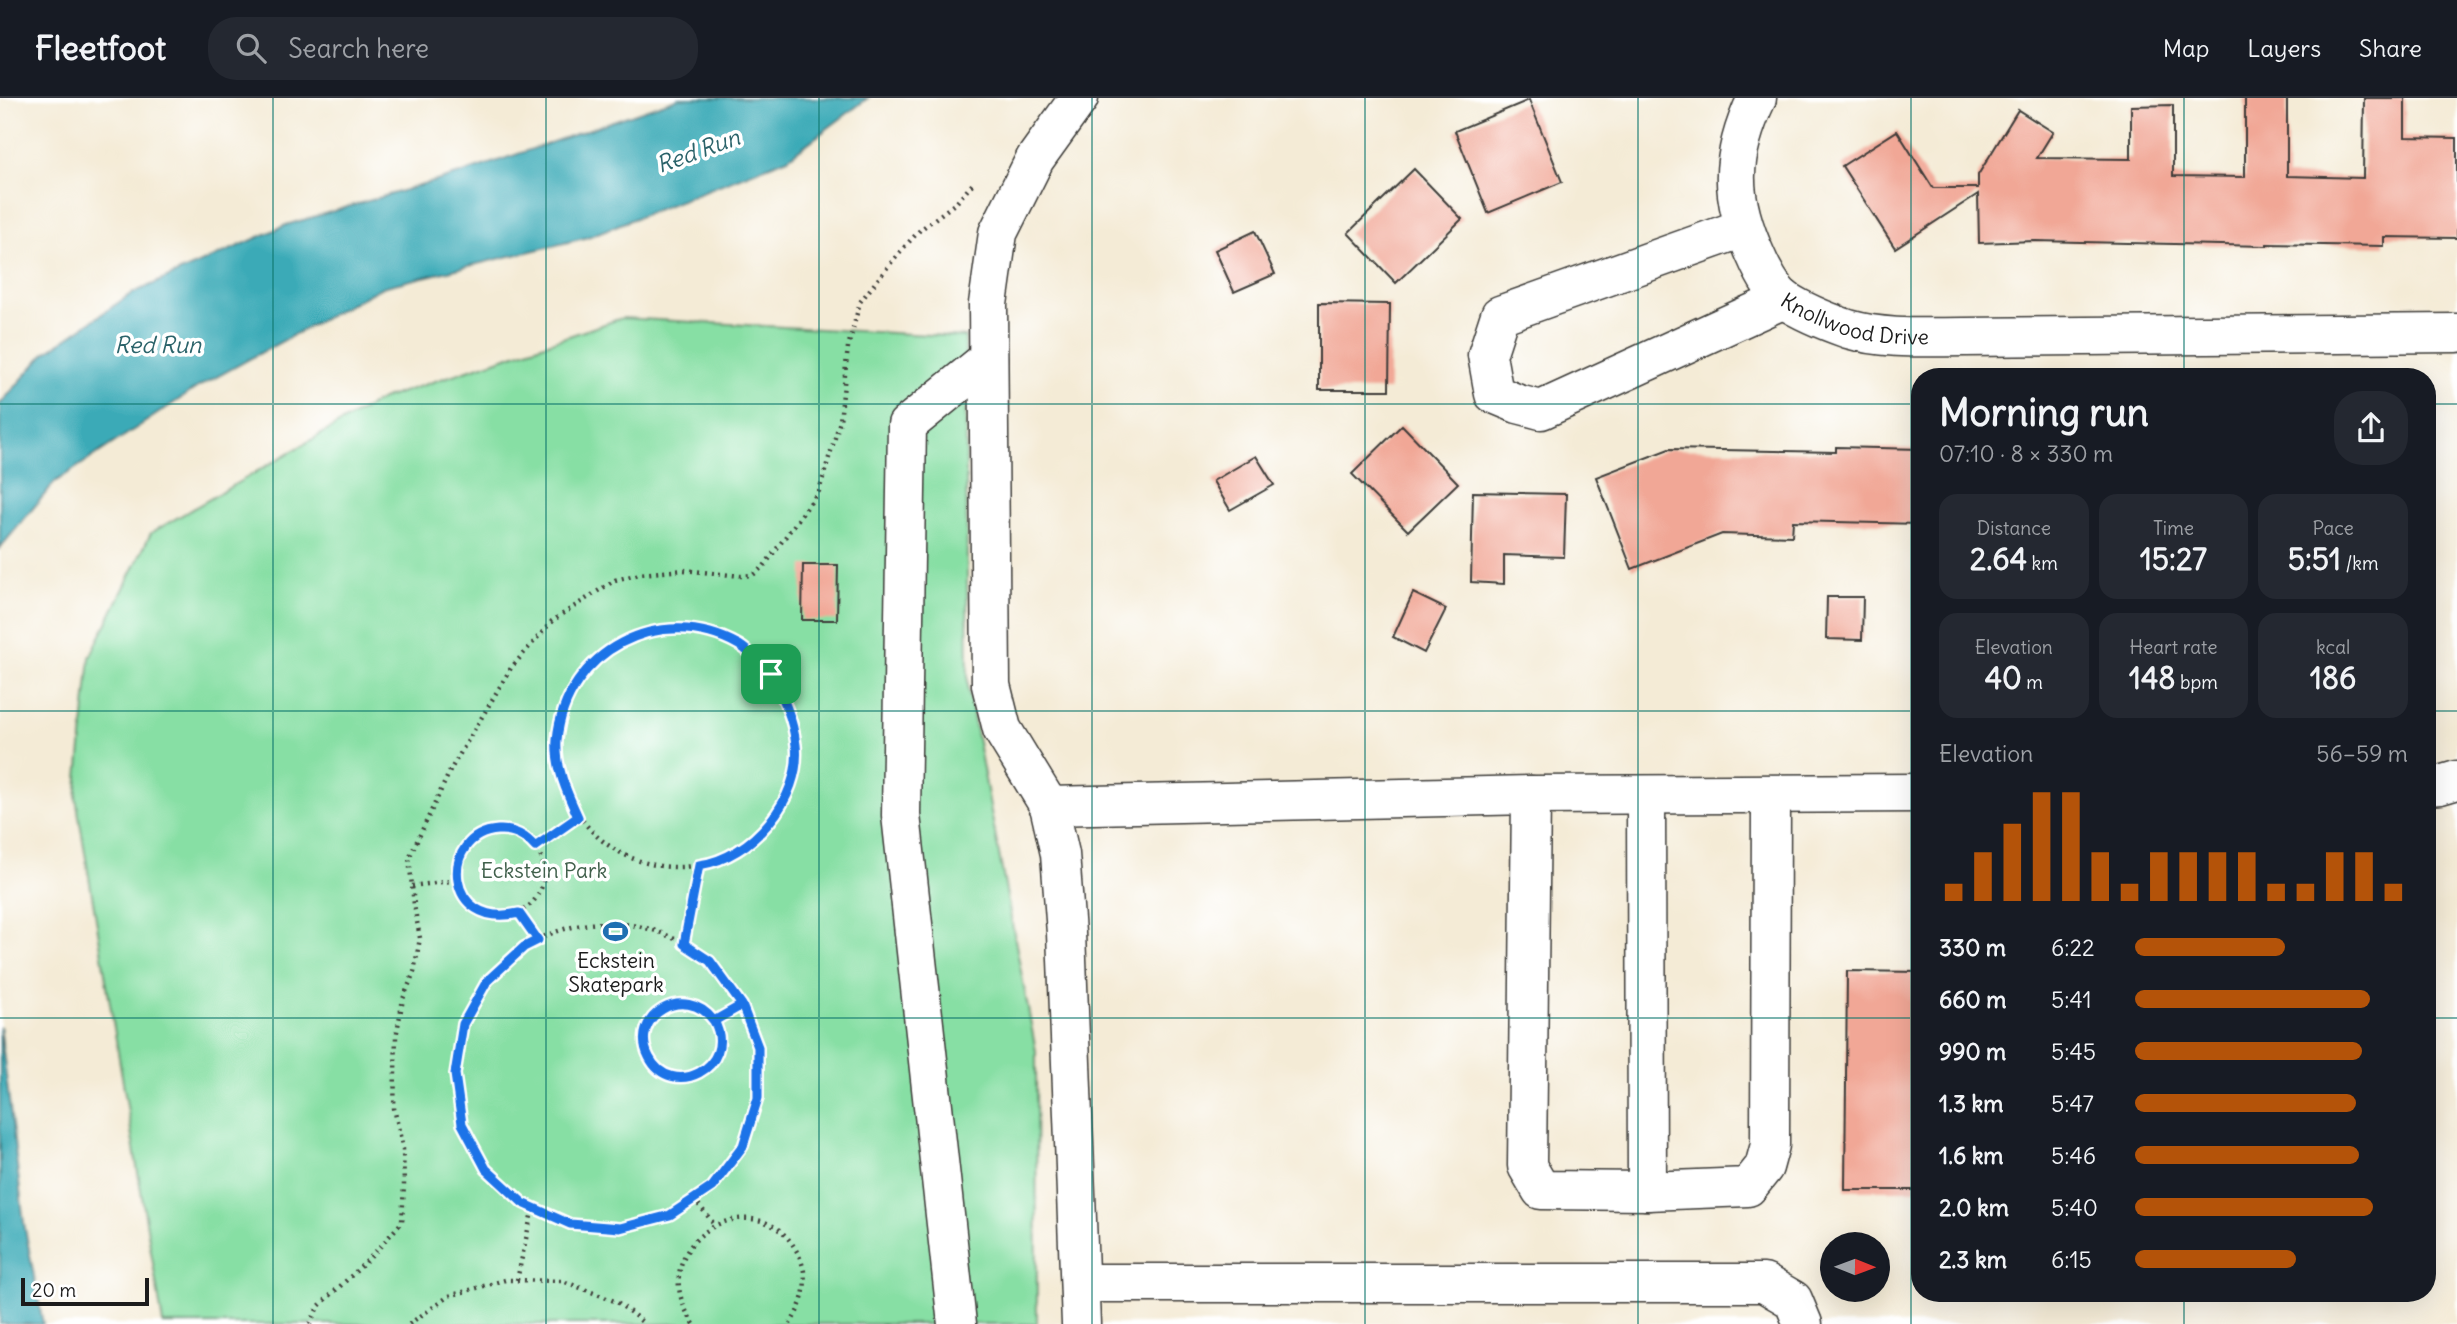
<!DOCTYPE html>
<html lang="en">
<head>
<meta charset="utf-8">
<style>
	:root { --surface:#171b24; --page:#242831; --text:#f1f3f6; --muted:#9ea1a6; --line:#363941; --accent:#b45309 }
	body { margin:0; font-family:Delius,sans-serif; background:var(--page); color:var(--text); height:100vh; display:flex; flex-direction:column; font-size:26px; white-space:nowrap }
	* { box-sizing:border-box; margin:0 }
	p { font-size:23px; color:var(--muted) }
	.icon { flex:none; width:38px; height:38px; fill:none; stroke:currentColor; stroke-width:2; stroke-linecap:round; stroke-linejoin:round }
	.map { position:relative; flex:1; overflow:hidden }
	.details { position:absolute; left:1911px; top:270px; width:525px; height:934px; display:flex; flex-direction:column; background:var(--surface); border-radius:28px; box-shadow:0 7px 28px #0002 }
	.details>* { flex:none }
	.needle { width:46px; rotate:91deg }
	.fabs { position:absolute; left:1820px; top:1134px; display:grid; gap:14px }
	.fabs a { display:grid; place-items:center; width:70px; height:70px; border-radius:50%; background:var(--surface); box-shadow:0 7px 28px #0002; font-size:35px }
	.scale { position:absolute; left:21px; bottom:18px; width:128px; box-sizing:border-box; padding-left:7px; border:4px solid #1c1c1c; border-top:0; font-size:19px; line-height:24px; white-space:nowrap; color:#1c1c1c; -webkit-text-stroke:5px #fff; paint-order:stroke }
	.pin { position:absolute; display:grid; place-items:center; width:60px; height:60px; color:#fff; margin:-30px; border-radius:14px; box-shadow:0 4px 10px #0006 }
	.round { display:grid; place-items:center; flex:none; width:74px; height:74px; border-radius:28px; background:var(--page) }
	.headline { display:flex; align-items:center; justify-content:space-between; height:119px; padding:0 28px }
	h1 { font-size:38px; font-weight:700; line-height:52px }
	.figures { display:grid; grid-template-columns:repeat(3,1fr); gap:10px; height:119px; padding:7px 28px }
	.figures div { display:grid; align-content:center; border-radius:18px; background:var(--page); text-align:center }
	.figures b { font-size:30px; font-weight:700 }
	.figures small { font-size:19px; font-weight:400 }
	.figures p { font-size:19px }
	.chart { height:196px; padding:14px 28px }
	.chart p { display:flex; justify-content:space-between }
	.chart svg { width:100%; height:126px; margin-top:7px; stroke:var(--accent); stroke-width:6 }
	ul { padding:0 28px; list-style:none; font-size:23px }
	li { display:grid; grid-template-columns:112px 84px 1fr; align-items:center; height:52px }
	li i { height:18px; border-radius:9px; background:var(--accent) }
	header { display:flex; align-items:center; gap:42px; box-sizing:border-box; height:98px; padding:0 35px; background:var(--surface); border-bottom:2px solid var(--line) }
	header strong { font-size:33px }
	nav { display:flex; gap:38px; margin-inline-start:auto; font-size:24px }
	.search { width:490px; height:63px; background:var(--page); display:flex; align-items:center; gap:18px; box-sizing:border-box; padding:0 24px; border-radius:28px; color:var(--muted); font-size:26px }
	.map>svg:first-child { display:block }
	.green { fill:#87dfa4; stroke:#527e60; stroke-width:2 }
	.water { fill:#3aaab7; stroke:#2b636a; stroke-width:2 }
	.building { fill:#f1a796 }
	.lines { fill:none; stroke-linecap:round; stroke-linejoin:round }
	.minor-casing { stroke:#3c3b38; stroke-width:41 }
	.path { stroke:#3c3b38; stroke-width:4.5; stroke-dasharray:2 5; stroke-linecap:butt }
	.minor { stroke:#fff; stroke-width:38 }
	.route-casing { stroke:#fff; stroke-width:14 }
	.route { stroke:#1a73e8; stroke-width:9 }
	.grid { fill:none; stroke:#0f766e; stroke-width:2; stroke-opacity:0.55 }
	.labels { text-anchor:middle; stroke-width:7; stroke-linejoin:round; paint-order:stroke }
	.street-label { font-size:21px; fill:#1c1c1c; stroke:#fff }
	.park-label { font-size:21px; fill:#41604c; stroke:#fff }
	.poi-label { font-size:21px; fill:#1c1c1c; stroke:#fff }
	.water-label { font-size:23px; font-style:italic; fill:#2b636a; stroke:#fff }
</style>
</head>
<body>
<header>
<strong>Fleetfoot</strong>
<div class="search"><svg class="icon" aria-label="search" viewBox="0 0 24 24"><circle cx="10" cy="10" r="6"/><path d="M15 15l6 6"/></svg>Search here</div>
<nav><a>Map</a><a>Layers</a><a>Share</a></nav>
</header>
<div class="map">
<svg width="2457" height="1226" viewBox="0 0 2457 1226">
	<rect width="100%" height="100%" fill="#fff"/>
	<filter id="ink" filterUnits="userSpaceOnUse"><feTurbulence type="fractalNoise" baseFrequency=".0143" numOctaves="2"/><feDisplacementMap in="SourceGraphic" scale="14" xChannelSelector="R" yChannelSelector="G"/><feConvolveMatrix kernelMatrix="1 2 1 2 8 2 1 2 1" color-interpolation-filters="sRGB"/></filter>
	<filter id="wash" filterUnits="userSpaceOnUse"><feTurbulence type="fractalNoise" baseFrequency=".00686" numOctaves="4" result="noise"/><feDisplacementMap in="SourceGraphic" scale="28" xChannelSelector="R" yChannelSelector="G"/><feGaussianBlur stdDeviation="1.57" result="paint"/><feColorMatrix in="noise" values="0 0 0 0 0 0 0 0 0 0 0 0 0 0 0 0 0 1.4 0 .05"/><feComposite in="paint" operator="in"/></filter>
	<g filter="url(#wash)">
		<rect width="100%" height="100%" fill="#f4ebd6"/>
		<polygon class="green" points="622,220 965,239 968,591 1036,953 1037,1226 163,1226 76,700 90,559 151,435 382,301"/>
		<g class="water">
			<polygon points="679,0 868,0 788,60 585,140 382,189 198,289 55,384 0,450 0,306 44,256 131,196 286,127 460,76"/>
			<polygon points="0,928 24,1125 43,1226 0,1226"/>
		</g>
		<g id="blocks">
			<g class="building">
				<polygon points="2245,0 2287,0 2287,78 2363,80 2364,0 2405,0 2405,39 2457,40 2457,140 2384,139 2384,148 2267,146 2267,148 2035,143 1979,145 1978,96 1895,150 1842,68 1897,33 1933,90 1978,90 1978,77 2018,12 2053,34 2037,60 2131,61 2131,8 2173,7 2173,78 2245,79"/>
				<polygon points="1529,2 1562,84 1488,115 1455,33"/>
				<polygon points="1414,71 1462,121 1396,185 1348,135"/>
				<polygon points="1255,133 1275,176 1234,194 1215,152"/>
				<polygon points="1319,205 1390,206 1389,292 1319,292"/>
				<polygon points="1402,327 1458,385 1408,433 1352,376"/>
				<polygon points="1836,349 1920,351 1920,426 1793,423 1792,438 1722,436 1632,471 1596,379 1669,351 1836,354"/>
				<polygon points="1256,358 1274,387 1230,412 1213,383"/>
				<polygon points="1473,394 1566,396 1564,459 1504,457 1504,486 1471,484"/>
				<polygon points="803,467 838,467 837,522 802,522"/>
				<polygon points="1413,495 1446,511 1424,555 1393,539"/>
				<polygon points="1827,499 1863,499 1862,542 1826,541"/>
				<polygon points="1847,873 1920,874 1920,1092 1845,1092"/>
			</g>
		</g>
	</g>
	<g filter="url(#ink)">
		<use href="#blocks" fill-opacity="0" stroke="#3c3b38" stroke-width="2"/>
		<g class="lines">
			<defs>
				<g id="minor">
					<polyline points="1079,0 1035,61 998,135 988,206 991,587 1002,631 1049,708 1531,697 1920,695"/>
					<path id="s1" d="M1757,0C1729,59 1729,99 1756,158C1762,172 1773,193 1785,202C1803,214 1828,224 1848,231C1885,242 1927,239 1965,239L2457,235"/>
					<polyline points="1743,130 1500,217 1487,257 1494,296 1518,306 1541,312 1784,201"/>
					<polyline points="2427,688 2440,687 2457,682"/>
					<polyline points="1531,697 1527,1068 1541,1092 1647,1093 1748,1089 1764,1069 1770,1047 1771,697"/>
					<polyline points="1646,697 1647,1093"/>
					<polyline points="1049,708 1060,756 1066,835 1081,1226"/>
					<polyline points="1081,1185 1764,1185 1793,1202 1803,1226"/>
					<polyline points="957,1226 901,717 907,327 988,261"/>
				</g>
			</defs>
			<use href="#minor" class="minor-casing"/>
			<g class="path">
				<circle cx="677" cy="650" r="119"/>
				<circle cx="501" cy="775" r="43"/>
				<polyline points="535,749 578,719"/>
				<polyline points="412,788 458,782"/>
				<polyline points="519,815 538,842"/>
				<circle cx="607" cy="977" r="152"/>
				<polyline points="684,847 699,767"/>
				<circle cx="682" cy="942" r="37"/>
				<polyline points="714,923 742,907"/>
				<polyline points="694,1101 715,1127"/>
				<polyline points="517,1182 533,1109"/>
				<polyline points="310,1226 318,1209 368,1162 402,1124 404,1087 403,1051 394,1010 396,939 403,901 414,874 420,840 414,807 409,760 451,671 511,570 552,523 615,482 640,476 684,472 741,478 753,477 764,468 819,393 840,323 848,249 860,204 898,156 920,132 957,104 975,83"/>
				<polyline points="409,1226 449,1198 505,1182 563,1183 617,1204 645,1226"/>
				<path d="M694,1226C635,1144 763,1074 800,1160C810,1184 803,1206 790,1226"/>
			</g>
			<use href="#minor" class="minor"/>
		</g>
	</g>
	<g class="lines" filter="url(#ink)">
		<defs>
			<path id="route" d="M771,576C761,567 751,554 739,547C661,503 565,553 557,642C555,669 567,695 578,719L535,749C526,738 513,731 498,732C438,736 444,833 519,815L538,842L524,849L487,883L463,926L455,976L462,1026L486,1071L523,1105L570,1126L620,1130L670,1117L712,1089L743,1048L758,1000V949L742,907L714,923C739,969 671,1003 649,959C628,918 685,884 714,923L742,907L710,863L684,846L699,767C752,760 802,700 796,647C793,620 783,599 771,576"/>
		</defs>
		<use href="#route" class="route-casing"/>
		<use href="#route" class="route"/>
	</g>
	<path class="grid" d="M273,0V1226M546,0V1226M819,0V1226M1092,0V1226M1365,0V1226M1638,0V1226M1911,0V1226M2184,0V278M0,306H1920M2427,306H2457M0,613H1920M2427,613H2457M0,920H1920M2427,920H2457M2184,1195V1226"/>
	<defs>
		<symbol id="stadium-bare" viewBox="-9 -9 18 18"><path d="M0-5a6.5 5 0 1 0 0 10a6.5 5 0 1 0 0-10ZM-3.5-1.8h7v3.6h-7Z" fill="#1f6fb2" stroke="#fff" stroke-width="2.5" paint-order="stroke"/></symbol>
	</defs>
	<g fill-rule="evenodd">
		<use href="#stadium-bare" x="598" y="816" width="35" height="35"/>
	</g>
	<g class="labels">
		<g class="street-label">
			<text dy="7" stroke="none"><textPath href="#s1" startOffset="292">Knollwood Drive</textPath></text>
		</g>
		<g class="park-label">
			<text x="544" y="780">Eckstein Park</text>
		</g>
		<g class="poi-label">
			<text x="616" y="870">Eckstein<tspan x="616" dy="24">Skatepark</tspan></text>
		</g>
		<g class="water-label">
			<text transform="translate(698 53) rotate(-20)" y="8">Red Run</text>
			<text x="158" y="255">Red Run</text>
		</g>
	</g>
</svg>
<div class="fabs">
<a><svg class="needle" viewBox="-14 -14 28 28"><path d="M0-13l5 13h-10z" fill="#e53935"/><path d="M0 13l5-13h-10z" fill="#9ea1a6"/></svg></a>
</div>
<div class="scale">20 m</div>
<div class="pin" style="left:771px;top:576px;background:#1e9e55"><svg class="icon" aria-label="arrive" viewBox="0 0 24 24"><path d="M6 21V4h12l-3 4 3 4H6"/></svg></div>
<section class="details">
<div class="headline"><div><h1>Morning run</h1><p>07:10 · 8 × 330 m</p></div><a class="round"><svg class="icon" aria-label="share" viewBox="0 0 24 24"><path d="M12 15V3M7 8l5-5 5 5M5 13v7h14v-7"/></svg></a></div>
<div class="figures">
<div><p>Distance</p><b>2.64<small> km</small></b></div>
<div><p>Time</p><b>15:27</b></div>
<div><p>Pace</p><b>5:51<small> /km</small></b></div>
</div>
<div class="figures">
<div><p>Elevation</p><b>40<small> m</small></b></div>
<div><p>Heart rate</p><b>148<small> bpm</small></b></div>
<div><p>kcal</p><b>186</b></div>
</div>
<div class="chart"><p><span>Elevation</span>56–59 m</p>
<svg viewBox="0 0 160 44" preserveAspectRatio="none"><path d="M5 44V38M15 44V27M25 44V17M35 44V6M45 44V6M55 44V27M65 44V38M75 44V27M85 44V27M95 44V27M105 44V27M115 44V38M125 44V38M135 44V27M145 44V27M155 44V38"/></svg>
</div>
<ul>
<li><b>330 m</b>6:22<i style="width:55%"></i></li>
<li><b>660 m</b>5:41<i style="width:86%"></i></li>
<li><b>990 m</b>5:45<i style="width:83%"></i></li>
<li><b>1.3 km</b>5:47<i style="width:81%"></i></li>
<li><b>1.6 km</b>5:46<i style="width:82%"></i></li>
<li><b>2.0 km</b>5:40<i style="width:87%"></i></li>
<li><b>2.3 km</b>6:15<i style="width:59%"></i></li>
</ul>
</section>
</div>
</body>
</html>
